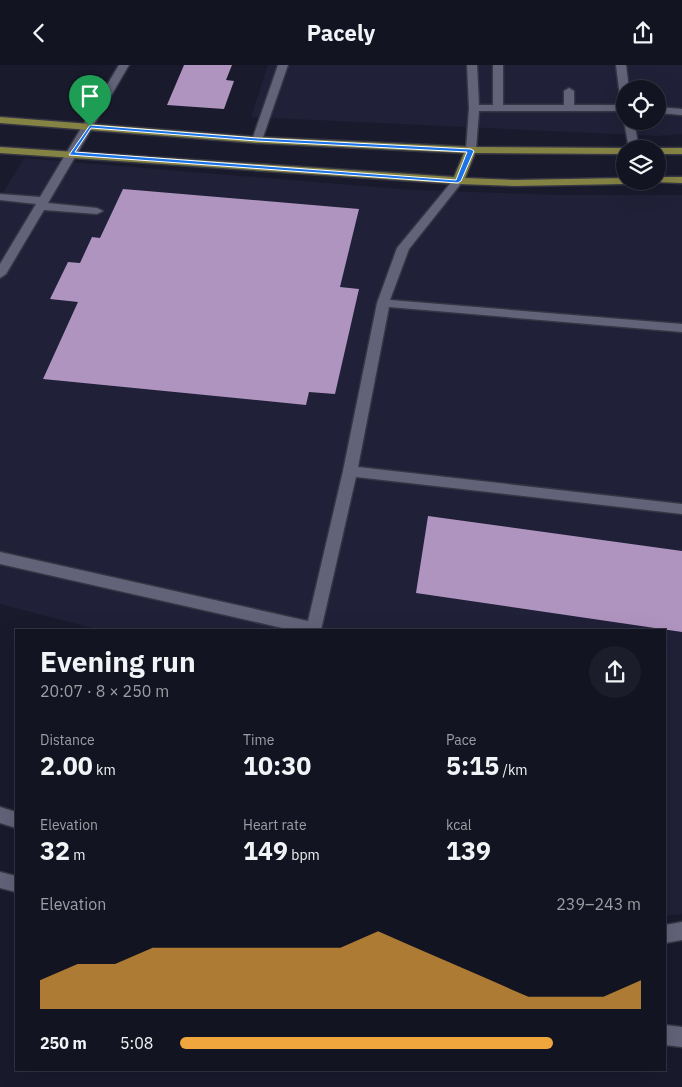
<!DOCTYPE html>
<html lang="en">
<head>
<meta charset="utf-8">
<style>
	:root { --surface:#131421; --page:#1c1d2a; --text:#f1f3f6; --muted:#9d9ea5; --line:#32333f; --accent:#efa73d }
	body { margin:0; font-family:"IBM Plex Sans",sans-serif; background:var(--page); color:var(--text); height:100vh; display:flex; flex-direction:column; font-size:19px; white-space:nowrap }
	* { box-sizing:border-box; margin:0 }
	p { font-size:16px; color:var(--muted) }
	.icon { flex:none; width:28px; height:28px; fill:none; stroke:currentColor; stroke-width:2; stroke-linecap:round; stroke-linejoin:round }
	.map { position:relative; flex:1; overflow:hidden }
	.drawer { position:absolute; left:15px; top:564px; width:651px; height:442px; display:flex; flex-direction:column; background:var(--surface); border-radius:0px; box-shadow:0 5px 20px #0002,0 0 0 1px var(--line) }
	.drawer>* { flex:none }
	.controls { position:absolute; left:616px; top:15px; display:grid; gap:10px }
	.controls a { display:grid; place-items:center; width:50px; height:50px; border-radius:50%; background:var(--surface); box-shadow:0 5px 20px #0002,0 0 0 1px var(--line); font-size:25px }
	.pin { position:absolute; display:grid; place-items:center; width:42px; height:42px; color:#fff; margin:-51px -21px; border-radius:50% 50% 50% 0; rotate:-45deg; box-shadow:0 0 5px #0007 }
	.pin .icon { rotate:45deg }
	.round { display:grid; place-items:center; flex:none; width:52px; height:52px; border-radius:26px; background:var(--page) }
	.headline { display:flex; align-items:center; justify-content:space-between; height:85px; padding:0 25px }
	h1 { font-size:28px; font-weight:700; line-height:38px }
	.figures { display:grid; grid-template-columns:repeat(3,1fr); gap:8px; height:85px; padding:5px 25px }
	.figures div { display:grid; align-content:center }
	.figures b { font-size:25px; font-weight:700 }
	.figures small { font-size:14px; font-weight:400 }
	.figures p { font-size:14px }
	.chart { height:140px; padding:10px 25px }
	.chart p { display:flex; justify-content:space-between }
	.chart svg { width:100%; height:90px; margin-top:5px; fill:var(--accent); opacity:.7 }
	ul { padding:0 25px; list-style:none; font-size:16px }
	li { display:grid; grid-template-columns:80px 60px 1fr; align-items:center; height:38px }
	li i { height:12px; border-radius:6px; background:var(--accent) }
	header { display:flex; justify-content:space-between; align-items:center; height:65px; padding:0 25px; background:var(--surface); font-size:22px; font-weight:700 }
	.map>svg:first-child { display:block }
	.built { fill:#202038; fill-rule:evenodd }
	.building { fill:#af94c0 }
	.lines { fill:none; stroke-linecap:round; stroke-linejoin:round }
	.minor-casing { stroke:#353543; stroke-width:3 }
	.major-casing { stroke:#353543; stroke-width:3 }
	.minor { fill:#626379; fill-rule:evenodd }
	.major { fill:#858344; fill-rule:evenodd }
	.route { fill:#1a73e8; stroke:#fff; fill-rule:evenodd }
</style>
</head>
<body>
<header><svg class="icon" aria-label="back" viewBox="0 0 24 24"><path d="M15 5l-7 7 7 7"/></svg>Pacely<svg class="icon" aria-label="share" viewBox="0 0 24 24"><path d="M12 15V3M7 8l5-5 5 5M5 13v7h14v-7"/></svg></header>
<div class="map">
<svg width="682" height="1022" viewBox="0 0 682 1022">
	<rect width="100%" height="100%" fill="#191a2c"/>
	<g class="built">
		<path d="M268,0H682V69L658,71L251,52ZM625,24H658V56H625Z"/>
		<polygon points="24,93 412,125 562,130 682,130 682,849 665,851 665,565 100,565 0,539 0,133"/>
	</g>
	<g class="building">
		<polygon points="184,0 232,0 226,15 234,16 224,44 167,40"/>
		<polygon points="123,124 359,144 340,222 359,224 335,329 309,327 306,340 43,314 78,237 50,234 68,197 80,198 92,172 100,173"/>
		<polygon points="428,451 682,486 682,567 416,528"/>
	</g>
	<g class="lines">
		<defs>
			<g id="minor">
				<polygon points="119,0 129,0 48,138 97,143 103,146 97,149 44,145 6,209 0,213 0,199 36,139 0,135 0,129 40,132"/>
				<polygon points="278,0 288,0 262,75 257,78 253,77 252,75"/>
				<polygon points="467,0 477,0 479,40 493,40 493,0 503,0 503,40 564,40 564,26 569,23 574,26 574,40 625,40 625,46 479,46 476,85 475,87 467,87 466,85 469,43"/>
				<polygon points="616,0 626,0 629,24 625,24 625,35 620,32"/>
				<polygon points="658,42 682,44 682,50 658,48"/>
				<polygon points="625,54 625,56 634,56 639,84 629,84 624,56"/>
				<polygon points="458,113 463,116 409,184 390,235 682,259 682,267 389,242 358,402 682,439 682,449 356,412 321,565 291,565 0,499 0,487 308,556 343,406 377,238 397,183 454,114"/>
				<polygon points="0,742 16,747 16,763 0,758"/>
				<polygon points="0,807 16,811 16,827 0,823"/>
				<polygon points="682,857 682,875 665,878 665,860"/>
				<polygon points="665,960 682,962 682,982 665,980"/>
			</g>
			<g id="major">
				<polygon points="0,52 257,72 471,82 625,83 629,84 625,84 625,89 475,88 465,113 514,115 625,113 625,116 630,116 625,119 514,121 458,119 0,88 0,82 454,112 464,88 257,78 0,58"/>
				<polygon points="658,83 682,83 682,89 658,89 658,84 654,84"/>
				<polygon points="658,112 682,112 682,118 654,117 658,116"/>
			</g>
		</defs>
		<use href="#minor" class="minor-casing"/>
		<use href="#major" class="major-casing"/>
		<use href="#minor" class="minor"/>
		<use href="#major" class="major"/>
	</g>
	<path class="route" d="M90,60L257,73L471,84L474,86L461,116L458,118L69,90ZM91,63L257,76L467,87L456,115L75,87Z"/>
</svg>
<div class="controls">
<a><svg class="icon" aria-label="locate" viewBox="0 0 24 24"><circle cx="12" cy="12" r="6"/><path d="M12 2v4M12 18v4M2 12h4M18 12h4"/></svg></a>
<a><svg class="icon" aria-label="layers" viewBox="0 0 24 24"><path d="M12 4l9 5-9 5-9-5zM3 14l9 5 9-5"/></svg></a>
</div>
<div class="pin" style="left:90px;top:61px;background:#1e9e55"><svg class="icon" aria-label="arrive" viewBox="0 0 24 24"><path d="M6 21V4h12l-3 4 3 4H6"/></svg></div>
<section class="drawer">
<div class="headline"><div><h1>Evening run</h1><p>20:07 · 8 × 250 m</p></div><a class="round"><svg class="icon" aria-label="share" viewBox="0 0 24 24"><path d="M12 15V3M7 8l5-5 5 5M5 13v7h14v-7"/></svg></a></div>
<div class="figures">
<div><p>Distance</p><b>2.00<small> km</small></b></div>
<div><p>Time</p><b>10:30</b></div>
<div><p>Pace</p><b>5:15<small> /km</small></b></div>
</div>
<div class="figures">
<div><p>Elevation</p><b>32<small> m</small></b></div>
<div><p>Heart rate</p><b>149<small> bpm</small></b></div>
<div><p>kcal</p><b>139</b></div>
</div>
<div class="chart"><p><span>Elevation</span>239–243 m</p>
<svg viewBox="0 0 160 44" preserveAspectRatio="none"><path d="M0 44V30L10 22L20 22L30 14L40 14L50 14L60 14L70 14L80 14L90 6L100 14L110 22L120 30L130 38L140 38L150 38L160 30V44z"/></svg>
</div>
<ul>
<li><b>250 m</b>5:08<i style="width:81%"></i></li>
</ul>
</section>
</div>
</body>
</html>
